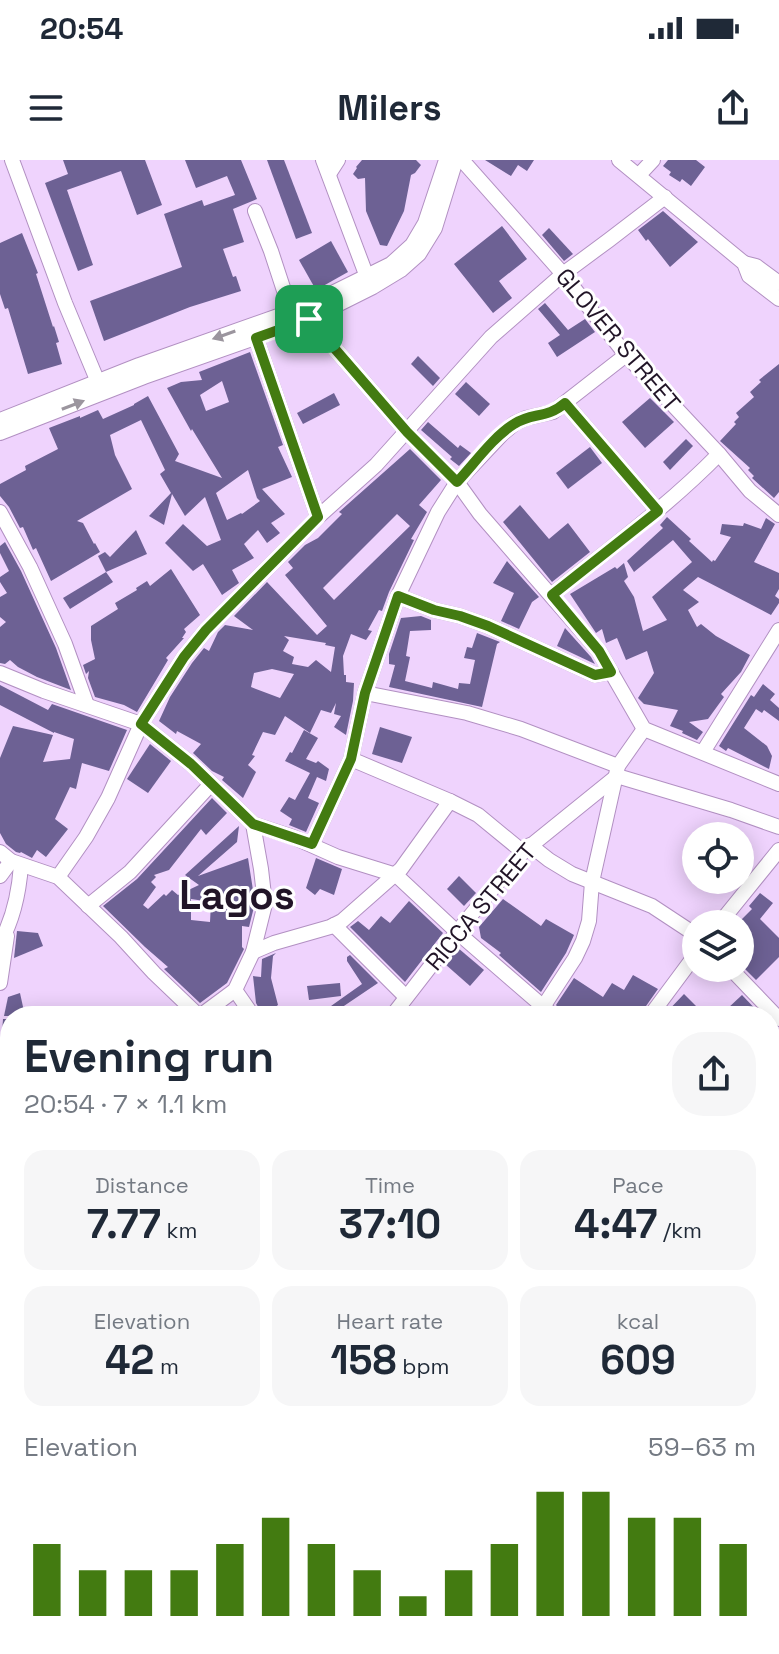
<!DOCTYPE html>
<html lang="en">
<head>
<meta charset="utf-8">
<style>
	:root { --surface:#fff; --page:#f6f6f7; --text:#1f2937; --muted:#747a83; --accent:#437b11 }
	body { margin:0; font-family:"Space Grotesk",sans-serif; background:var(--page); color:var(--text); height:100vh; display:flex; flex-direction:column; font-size:30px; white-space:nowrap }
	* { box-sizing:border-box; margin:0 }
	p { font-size:26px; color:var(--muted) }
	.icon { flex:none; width:44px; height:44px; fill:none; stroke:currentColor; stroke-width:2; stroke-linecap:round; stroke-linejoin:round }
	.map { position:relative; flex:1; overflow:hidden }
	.sheet { position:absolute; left:0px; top:846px; width:780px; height:648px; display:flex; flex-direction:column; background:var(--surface); border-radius:32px 32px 0 0; box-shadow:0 4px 20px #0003 }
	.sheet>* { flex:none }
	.buttons { position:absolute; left:682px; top:662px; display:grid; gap:16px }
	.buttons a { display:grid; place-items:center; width:72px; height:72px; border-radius:50%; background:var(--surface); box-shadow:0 4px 20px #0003; font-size:40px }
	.pin { position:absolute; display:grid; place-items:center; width:68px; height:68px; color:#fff; margin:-34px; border-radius:16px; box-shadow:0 4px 12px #0006 }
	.round { display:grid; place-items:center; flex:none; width:84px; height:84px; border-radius:32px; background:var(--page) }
	.summary { display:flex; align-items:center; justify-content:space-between; height:136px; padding:0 24px }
	h1 { font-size:44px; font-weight:700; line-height:60px }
	.stats { display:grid; grid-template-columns:repeat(3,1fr); gap:12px; height:136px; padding:8px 24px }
	.stats div { display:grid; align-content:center; border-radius:20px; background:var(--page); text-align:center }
	.stats b { font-size:40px; font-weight:700 }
	.stats small { font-size:22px; font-weight:400 }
	.stats p { font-size:22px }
	.chart { height:224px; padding:16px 24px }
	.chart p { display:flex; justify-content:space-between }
	.chart svg { width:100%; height:144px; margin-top:8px; stroke:var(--accent); stroke-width:6 }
	.status { display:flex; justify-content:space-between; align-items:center; height:56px; padding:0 40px; background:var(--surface); direction:ltr }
	.status svg { height:22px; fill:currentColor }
	header { display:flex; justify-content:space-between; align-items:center; height:104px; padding:0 24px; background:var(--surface); font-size:36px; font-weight:700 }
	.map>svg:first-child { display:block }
	.building { fill:#6d6194; fill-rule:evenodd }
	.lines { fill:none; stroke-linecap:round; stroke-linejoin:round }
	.minor-casing { stroke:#b290c2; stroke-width:16 }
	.secondary-casing { stroke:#b290c2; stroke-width:22 }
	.minor { stroke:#fff; stroke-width:14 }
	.secondary { stroke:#fff; stroke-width:20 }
	.oneway { fill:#9b959e }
	.route-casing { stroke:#fff; stroke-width:16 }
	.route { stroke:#437b11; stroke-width:10 }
	.labels { text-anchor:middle; stroke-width:6; stroke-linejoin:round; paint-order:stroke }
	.street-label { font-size:24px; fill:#211427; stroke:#fff }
	.town-label { font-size:40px; font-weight:bold; fill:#211427; stroke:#fff }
</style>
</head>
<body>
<div class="status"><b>20:54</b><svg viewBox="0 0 49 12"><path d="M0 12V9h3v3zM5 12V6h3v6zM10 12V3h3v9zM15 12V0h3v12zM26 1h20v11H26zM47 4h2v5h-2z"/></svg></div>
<header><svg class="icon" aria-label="menu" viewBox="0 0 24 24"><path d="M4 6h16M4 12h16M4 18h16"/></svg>Milers<svg class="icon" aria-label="share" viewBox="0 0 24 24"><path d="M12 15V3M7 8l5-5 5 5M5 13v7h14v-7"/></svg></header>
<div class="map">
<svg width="779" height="1494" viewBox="0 0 779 1494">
	<rect width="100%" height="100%" fill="#efd3fd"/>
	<g class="building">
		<polygon points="63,0 145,0 162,45 137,55 121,11 67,30 93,105 78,111 45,23 68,14"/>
		<polygon points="185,0 241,0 257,39 233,49 244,82 223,89 233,117 236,116 241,131 190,147 104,181 90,141 182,107 164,54 202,40 204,46 235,35 227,16 196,28"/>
		<polygon points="267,0 284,0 312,73 296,79"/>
		<polygon points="362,0 416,0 421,5 415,13 411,15 404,51 387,86 380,85 366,51 365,18 358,19 353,14 357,8 356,7"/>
		<polygon points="485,0 534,0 527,11 518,5 511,16"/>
		<polygon points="668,0 696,0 705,7 691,26 682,19 680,22 669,15 671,12 663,6"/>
		<polygon points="663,51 698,82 670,107 648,79 646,81 638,70"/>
		<polygon points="502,66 527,99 499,121 512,138 493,153 454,104"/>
		<polygon points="549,68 573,94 564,101 542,75"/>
		<polygon points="22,73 38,113 36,114 53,167 54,166 59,182 56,183 62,204 28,214 8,148 5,149 0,134 0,83"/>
		<polygon points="331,81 348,112 316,130 299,100"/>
		<polygon points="545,143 568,170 585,159 595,172 557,197 548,183 560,175 538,149"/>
		<path d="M250,192L283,285L278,287L292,317L262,329L285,354L271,363L280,373L267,383L258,370L244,384L254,398L232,410L239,423L222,435L203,404L193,411L165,383L183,364L207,386L221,380L205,337L185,356L172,334L164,365L149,356L171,333L160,314L165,310L141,260L110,275L115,295L132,329L77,361L83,363L94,384L95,383L100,392L51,421L36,388L33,390L23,367L20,368L9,347L0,336V324L26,310L25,306L58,289L49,268L80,256V258L98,250L103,259L134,245V244L148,236L179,294L175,301L222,318L192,269L191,271L167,228L181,222L202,220L199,212ZM222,221L229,242L206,251L200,235ZM248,310L257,338L260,341L242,354L241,353L227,360L216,333Z"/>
		<polygon points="418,196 440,218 433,226 411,204"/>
		<polygon points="779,204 779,332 774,338 752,318 754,316 748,310 750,308 720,281 736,264 734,262 739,257 736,253 754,237 750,232 761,222 759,220"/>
		<polygon points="466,222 490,244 479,256 455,234"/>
		<polygon points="334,233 340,245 303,264 297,253"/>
		<polygon points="650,238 674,262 645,288 622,262"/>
		<polygon points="428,262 458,288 460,285 471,293 459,306 450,299 452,297 421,270"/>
		<polygon points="686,279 693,286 670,310 663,302"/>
		<polygon points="590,287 602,303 568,329 556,313"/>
		<path d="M410,289L441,320L419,345L427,352L411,379L414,380L389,432L382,451L379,450L368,470L372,471L366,480L351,474L343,496L344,515H346V522L354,523L353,541L346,575L334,567L341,556L334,554L336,543L331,553L321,550L310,573L285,556L275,575L263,572L252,595L255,596L248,605L256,612L243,638L222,620L224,617L212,611L193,593L201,584L177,571L176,574L159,561L170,537L192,503L204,488L209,491L218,472L225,465L253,470L234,456L267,422L317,475L327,466L285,415L293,408L288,402L305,385L318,378L342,354L339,352ZM397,354L410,366L334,440L323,428ZM284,476L326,483L325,485L335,487L331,512L316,500L308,507L292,504L294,497L283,491L289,480ZM272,509L294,514L280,538L251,527L254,513Z"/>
		<polygon points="520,345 549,379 568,363 590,392 552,422 503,362"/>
		<polygon points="667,357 691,379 689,381 712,402 713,400 715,401 731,377 720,374 722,364 743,366 744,363 761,369 766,358 775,364 754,402 779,413 779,429 775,436 779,439 779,443 771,455 698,417 683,430 699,442 688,450 697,467 701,464 716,476 750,495 741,512 721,534 724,537 708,559 689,562 703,572 697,580 682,573 683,571 670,566 678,550 644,544 638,538 654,513 647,491 626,500 617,478 606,483 602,469 596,473 570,434 615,407 617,409 624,403 628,417 624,421 634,437 643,471 667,460 652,437 692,402 673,380 634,412 627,401 663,368 660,365"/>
		<polygon points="136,370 147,394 106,412 98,396 105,392 110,397"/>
		<polygon points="5,382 21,411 56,488 71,530 37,517 18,507 10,500 5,504 0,503 0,467 6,462 0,457 0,437 7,433 0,422 0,417 9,411 0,393 0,386"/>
		<polygon points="507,401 539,437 532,442 519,469 501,461 514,433 493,423"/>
		<polygon points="171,409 200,455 184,469 186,472 182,478 184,478 166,498 168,500 137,552 124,545 95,537 88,518 89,511 86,514 83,505 95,499 91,480 91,466 118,449 115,443 137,430 136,428 147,421 150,426"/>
		<polygon points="106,412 113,422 70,449 63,438"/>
		<polygon points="421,456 431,460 431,470 410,471 406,496 410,497 405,521 432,528 433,522 458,529 459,523 470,524 475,500 464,498 467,487 472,488 477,473 500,482 497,484 482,547 389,527 395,505 389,504 389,494 401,458"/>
		<polygon points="565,468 591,497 595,504 557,486"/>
		<polygon points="763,524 775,534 770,540 779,548 779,561 764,550 762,553 756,549 744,568 767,586 772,596 769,609 728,588 726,591 719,586 751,535 754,537"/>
		<polygon points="0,525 48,550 52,544 127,570 109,611 82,603 76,629 70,627 55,659 68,669 46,697 37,690 32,698 21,692 20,693 16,692 6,684 0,673 0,598 13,566 53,575 43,602 70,599 74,579 54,572 54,573 0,545"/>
		<polygon points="380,567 412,577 402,603 372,594"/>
		<polygon points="304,570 318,578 306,599 316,603 318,601 329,609 326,621 317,617 308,638 319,643 306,672 289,665 292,659 280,651 289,637 295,640 310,613 285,601 290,592 292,593"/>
		<polygon points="150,584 171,601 148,633 127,619"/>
		<path d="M212,638L227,653L206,675L201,669L169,710L154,715L156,717L151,722L156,727L143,745L148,749L164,734L166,736L172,730L178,735L199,725L185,715L239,666L237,682L198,716L248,698L255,743L249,767L242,766V787L244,789L227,823L200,843L164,809L168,807L145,787L103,746L137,719ZM191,739L211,742L210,762L191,760Z"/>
		<polygon points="316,698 342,709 334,735 320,729 315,735 306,728"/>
		<polygon points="459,716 476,733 464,746 447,729"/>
		<polygon points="760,733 773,743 760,759 779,778 779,797 756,820 740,804 740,761 752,749 749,746"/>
		<polygon points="503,739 541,766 546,759 574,775 566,793 541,832 499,795 501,793 481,778 479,767"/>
		<polygon points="409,741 443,773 405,822 350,767 358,761 369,770 381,756 390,763"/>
		<polygon points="17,771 38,773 43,786 14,798"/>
		<polygon points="458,788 484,810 470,826 445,804"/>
		<polygon points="276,793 273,796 271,818 278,845 263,856 256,843 253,816 261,817 262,799"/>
		<polygon points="350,795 378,823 335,852 331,846 362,824 347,801 347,797"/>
		<polygon points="633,815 658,829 639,856 565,856 556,845 574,818 603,837 612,823 624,830"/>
		<polygon points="340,823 341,836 309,840 307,826"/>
		<polygon points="20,833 25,856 4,856 8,837"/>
		<polygon points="684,834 706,856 662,856 663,856"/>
		<polygon points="742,835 762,856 734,856 727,849"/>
		<polygon points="3,859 10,859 10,903 0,902"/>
		<polygon points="779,905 779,1015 770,1018 770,913"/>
		<rect x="0" y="927" width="10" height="124"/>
		<polygon points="0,1171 10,1174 10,1212 0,1225"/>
		<polygon points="10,1304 10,1387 0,1377 0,1316"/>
		<polygon points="779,1453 779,1476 776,1477 779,1486 779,1492 775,1494 717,1494 712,1484 770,1484 770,1457"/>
		<polygon points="62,1484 202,1484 203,1488 199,1494 70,1494"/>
		<polygon points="299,1484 353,1484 347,1494 292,1494"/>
		<polygon points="504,1484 591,1484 589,1494 503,1494"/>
	</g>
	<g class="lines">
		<defs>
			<g id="minor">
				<polyline points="12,0 65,143 100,227"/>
				<polyline points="323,0 367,117"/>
				<polyline points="462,0 563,114 626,195 719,294 750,331 779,355"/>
				<polyline points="619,0 744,103 749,116 779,139"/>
				<polyline points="329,14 338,0"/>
				<polyline points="639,15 653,0"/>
				<polyline points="255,51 271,91 291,152"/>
				<polyline points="744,103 756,106 779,123"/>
				<polyline points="309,159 407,272 457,322 480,354 599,491 644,569 779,624"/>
				<polyline points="256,178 318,357"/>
				<polyline points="565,243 658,351"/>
				<polyline points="0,260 139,205 306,146 391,104 412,85 425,63 446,0"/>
				<polyline points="0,273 144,217 309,159 373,127 401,110 419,94 435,68 456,0"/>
				<polyline points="0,352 30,407 65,484 87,545"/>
				<path d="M552,435C609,389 668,346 719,294"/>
				<polyline points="398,436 434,450 460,456 488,466 595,515 611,512"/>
				<polyline points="0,513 44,531 141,564 191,604 253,664 293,677 338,697 396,715 457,772 554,856"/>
				<polyline points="365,533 467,553 521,569 618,606"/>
				<polyline points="703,592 779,470"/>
				<polyline points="351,599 450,641 478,655 523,692"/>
				<polyline points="312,684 351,599 365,533 398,436 438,352 457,322 503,273 515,263 526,258 553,252 626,195"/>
				<polyline points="530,685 549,700 572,714 652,746 696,775"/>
				<polyline points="0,692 11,701 58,717 121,777 154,813 199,856"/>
				<polyline points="0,716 11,701"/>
				<polyline points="58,717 86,677 108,638 141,564 184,497 206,470 318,357 376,305 491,177 563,114 609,80 665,37"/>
				<polyline points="88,746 130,712 211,624"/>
				<polyline points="719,764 779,690"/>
				<polyline points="334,765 406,837"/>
				<path d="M0,783C14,758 19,733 21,705"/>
				<polyline points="253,792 274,783 330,767 342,761 401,709 450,641"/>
				<polyline points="730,808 779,859"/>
				<polyline points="0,823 7,776"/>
				<polyline points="235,830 253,856"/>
				<polyline points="543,847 575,798 583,781 589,761 592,722 618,606 644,569"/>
				<polyline points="200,856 235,830 253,792 265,744 261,709 253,664"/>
				<polyline points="392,856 457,772 523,692 617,616 731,650 779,667"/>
				<polyline points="650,856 696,794"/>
				<polyline points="0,917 10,917"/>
				<polyline points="0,1076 10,1077"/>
				<polyline points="770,1263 779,1259"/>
				<polyline points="770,1282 779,1303"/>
				<polyline points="212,1484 222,1494"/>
				<polyline points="237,1494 244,1484"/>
				<polyline points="660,1494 662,1484"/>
			</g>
			<g id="secondary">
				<polyline points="770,892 779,883"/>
				<polyline points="770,1034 779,1028"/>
				<polyline points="0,1416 10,1409"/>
				<polyline points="372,1494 377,1484"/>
			</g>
		</defs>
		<use href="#minor" class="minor-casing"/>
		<use href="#secondary" class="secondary-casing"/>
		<use href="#minor" class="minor"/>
		<use href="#secondary" class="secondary"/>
	</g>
	<defs><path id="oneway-solid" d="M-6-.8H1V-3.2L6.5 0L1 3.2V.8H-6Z" transform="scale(2)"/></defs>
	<g class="oneway">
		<use href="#oneway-solid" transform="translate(224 175) rotate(161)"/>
		<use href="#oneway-solid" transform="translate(73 245) rotate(-21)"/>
	</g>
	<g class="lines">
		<defs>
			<path id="route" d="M309,159L407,272L457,322C474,304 493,277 514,264C532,252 547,259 565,243L658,351L552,435L599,491L611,512L595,515L488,466L460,456L434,450L398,436L365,533L351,599L312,684L253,664L191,604L141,564L184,497L206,470L318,357L256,178Z"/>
		</defs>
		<use href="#route" class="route-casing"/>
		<use href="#route" class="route"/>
	</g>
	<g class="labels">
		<g class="street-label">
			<text transform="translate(618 180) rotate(50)" y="8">GLOVER STREET</text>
			<text transform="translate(481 747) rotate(-50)" y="8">RICCA STREET</text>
		</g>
		<g class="town-label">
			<text x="237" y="749">Lagos</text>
		</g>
	</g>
</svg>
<div class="buttons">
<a><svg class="icon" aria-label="locate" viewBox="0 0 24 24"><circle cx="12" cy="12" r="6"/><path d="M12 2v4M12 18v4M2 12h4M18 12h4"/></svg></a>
<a><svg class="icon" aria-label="layers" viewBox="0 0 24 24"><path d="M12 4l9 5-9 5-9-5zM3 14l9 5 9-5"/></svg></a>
</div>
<div class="pin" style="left:309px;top:159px;background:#1e9e55"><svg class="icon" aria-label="arrive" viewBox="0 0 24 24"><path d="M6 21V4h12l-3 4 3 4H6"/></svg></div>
<section class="sheet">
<div class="summary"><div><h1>Evening run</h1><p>20:54 · 7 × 1.1 km</p></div><a class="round"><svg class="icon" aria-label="share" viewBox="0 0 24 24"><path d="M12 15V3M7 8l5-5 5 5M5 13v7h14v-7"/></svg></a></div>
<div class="stats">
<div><p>Distance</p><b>7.77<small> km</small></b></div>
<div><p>Time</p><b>37:10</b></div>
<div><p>Pace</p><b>4:47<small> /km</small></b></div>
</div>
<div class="stats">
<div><p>Elevation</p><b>42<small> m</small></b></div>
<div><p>Heart rate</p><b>158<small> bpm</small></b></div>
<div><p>kcal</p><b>609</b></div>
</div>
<div class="chart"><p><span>Elevation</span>59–63 m</p>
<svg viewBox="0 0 160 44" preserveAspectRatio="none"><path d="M5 44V22M15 44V30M25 44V30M35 44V30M45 44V22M55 44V14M65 44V22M75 44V30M85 44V38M95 44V30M105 44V22M115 44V6M125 44V6M135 44V14M145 44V14M155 44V22"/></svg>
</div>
</section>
</div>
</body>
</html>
